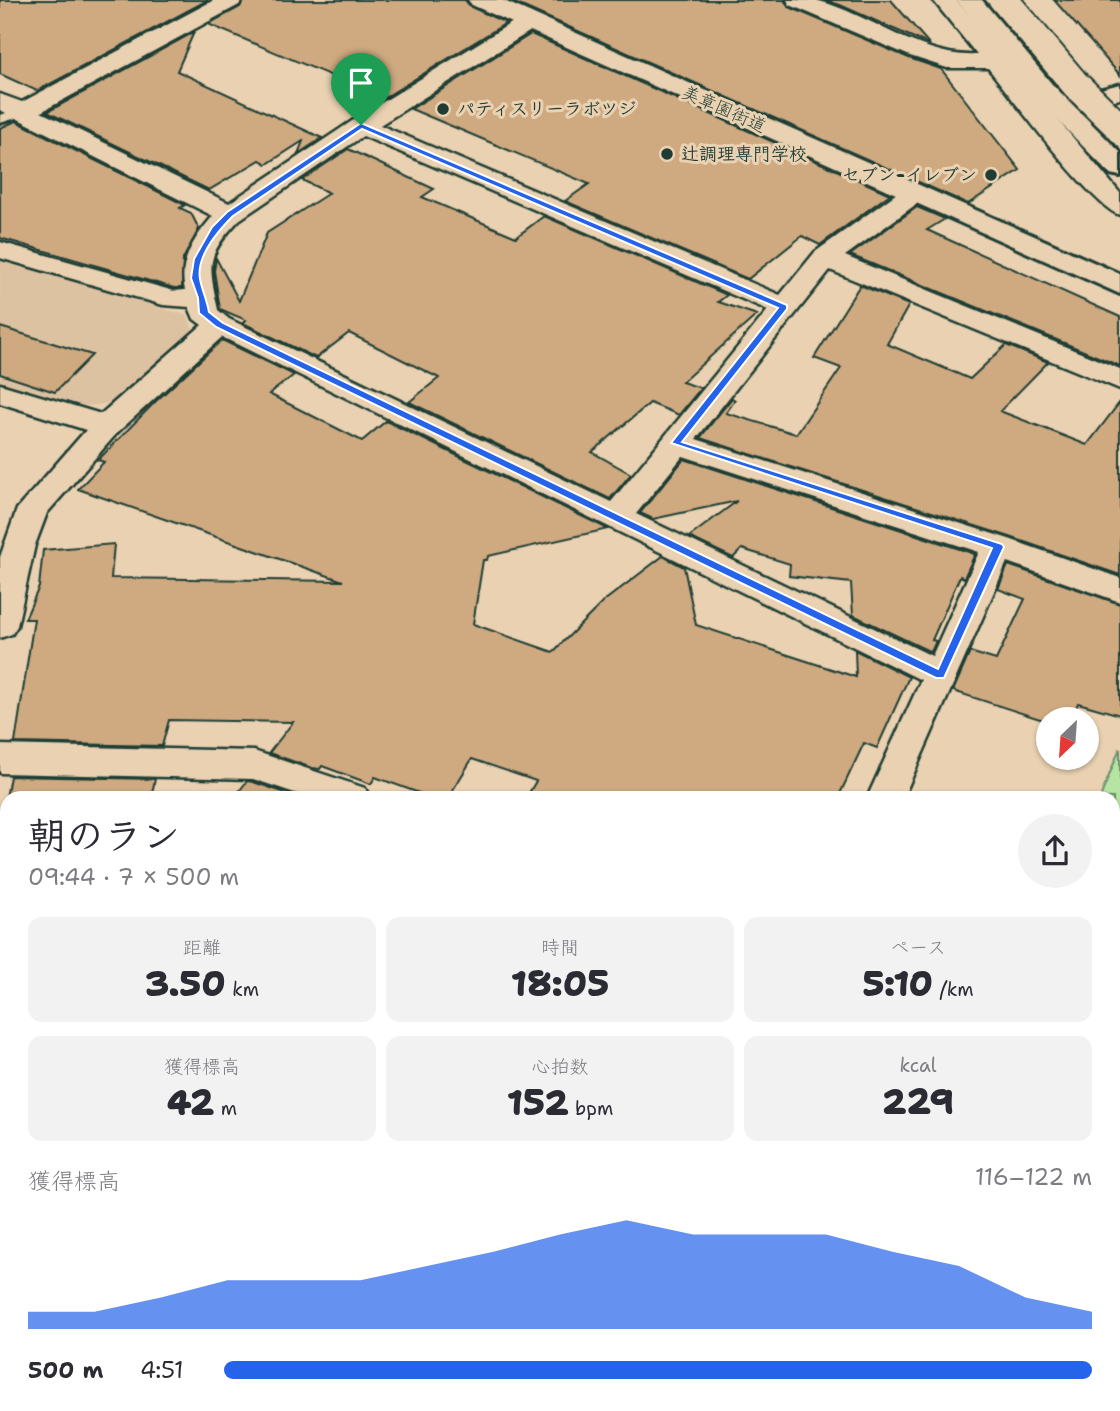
<!DOCTYPE html>
<html lang="ja">
<head>
<meta charset="utf-8">
<style>
	:root { --surface:#fff; --page:#f2f2f3; --text:#2b2b33; --muted:#7c7c81; --accent:#2563eb }
	body { margin:0; font-family:"Shantell Sans","Klee One",sans-serif; background:var(--page); color:var(--text); height:100vh; display:flex; flex-direction:column; font-size:26px; white-space:nowrap }
	* { box-sizing:border-box; margin:0 }
	p { font-size:23px; color:var(--muted) }
	.icon { flex:none; width:38px; height:38px; fill:none; stroke:currentColor; stroke-width:2; stroke-linecap:round; stroke-linejoin:round }
	.map { position:relative; flex:1; overflow:hidden }
	.panel { position:absolute; left:0px; top:791px; width:1120px; height:621px; display:flex; flex-direction:column; background:var(--surface); border-radius:21px 21px 0 0; box-shadow:0 2px 5px #0004 }
	.panel>* { flex:none }
	.needle { width:46px; rotate:205deg }
	.buttons { position:absolute; left:1036px; top:707px; display:grid; gap:14px }
	.buttons a { display:grid; place-items:center; width:63px; height:63px; border-radius:50%; background:var(--surface); box-shadow:0 2px 5px #0004; font-size:35px }
	.pin { position:absolute; display:grid; place-items:center; width:60px; height:60px; color:#fff; margin:-72px -30px; border-radius:50% 50% 50% 0; rotate:-45deg; box-shadow:0 0 7px #0007 }
	.pin .icon { rotate:45deg }
	.round { display:grid; place-items:center; flex:none; width:74px; height:74px; border-radius:37px; background:var(--page) }
	.overview { display:flex; align-items:center; justify-content:space-between; height:119px; padding:0 28px }
	h1 { font-size:38px; font-weight:800; line-height:52px }
	.stats { display:grid; grid-template-columns:repeat(3,1fr); gap:10px; height:119px; padding:7px 28px }
	.stats div { display:grid; align-content:center; border-radius:14px; background:var(--page); text-align:center }
	.stats b { font-size:35px; font-weight:800 }
	.stats small { font-size:19px; font-weight:400 }
	.stats p { font-size:19px }
	.chart { height:196px; padding:14px 28px }
	.chart p { display:flex; justify-content:space-between }
	.chart svg { width:100%; height:126px; margin-top:7px; fill:var(--accent); opacity:.7 }
	ul { padding:0 28px; list-style:none; font-size:23px }
	li { display:grid; grid-template-columns:112px 84px 1fr; align-items:center; height:52px }
	li i { height:18px; border-radius:9px; background:var(--accent) }
	.map>svg:first-child { display:block }
	.built { fill:#ddc2a1 }
	.green { fill:#b6e4a3; stroke:#6a906c; stroke-width:2 }
	.building { fill:#cfaa81; stroke:#1f3d34; stroke-width:2 }
	.lines { fill:none; stroke-linecap:round; stroke-linejoin:round }
	.lane-casing { stroke:#1f3d34; stroke-width:5 }
	.street-casing { stroke:#1f3d34; stroke-width:5 }
	.secondary-casing { stroke:#1f3d34; stroke-width:6 }
	.highway-casing { stroke:#1f3d34; stroke-width:6 }
	.lane { fill:#e9d1b1; fill-rule:evenodd }
	.street { fill:#e9d1b1; fill-rule:evenodd }
	.secondary { fill:#e9d1b1; fill-rule:evenodd }
	.highway { fill:#e9d1b1; fill-rule:evenodd }
	.highway-bridge-casing { stroke:#1f3d34; stroke-width:32; stroke-linecap:butt }
	.highway-bridge { stroke:#e9d1b1; stroke-width:28 }
	.route { fill:#2563eb; stroke:#fff; stroke-width:2; fill-rule:evenodd }
	.poi-dot { fill:#1f3d34; stroke:#e9d1b1; stroke-width:2.5 }
	.labels { text-anchor:middle; stroke-width:6; stroke-linejoin:round; paint-order:stroke }
	.far-poi-label { font-size:18px; font-weight:bold; fill:#1f3d34; stroke:#e9d1b1; text-anchor:start }
	.far-street-label { font-size:18px; fill:#1f3d34; stroke:#e9d1b1 }
</style>
</head>
<body>
<div class="map">
<svg width="1120" height="1411" viewBox="0 0 1120 1411">
	<rect width="100%" height="100%" fill="#e9d1b1"/>
	<filter id="ink" filterUnits="userSpaceOnUse"><feTurbulence type="fractalNoise" baseFrequency=".0143" numOctaves="2"/><feDisplacementMap in="SourceGraphic" scale="14" xChannelSelector="R" yChannelSelector="G"/><feConvolveMatrix kernelMatrix="1 2 1 2 8 2 1 2 1" color-interpolation-filters="sRGB"/></filter>
	<g filter="url(#ink)">
		<polygon class="built" points="0,259 188,316 193,331 121,402 77,407 0,382"/>
		<polygon class="green" points="1120,748 1120,868 1113,865 1113,798 1100,798"/>
		<g class="building">
			<polygon points="0,0 208,0 37,91 0,74"/>
			<polygon points="245,0 465,0 471,7 506,23 384,98 208,24 240,7"/>
			<polygon points="508,0 784,0 789,7 909,58 941,69 1020,170 968,204"/>
			<polygon points="824,0 891,0 930,45 840,5"/>
			<polygon points="1054,0 1120,0 1120,75"/>
			<polygon points="194,32 177,71 322,138 298,154 303,141 267,164 260,160 209,190 47,112"/>
			<polygon points="531,34 890,194 820,245 802,236 748,279 565,201 589,184 411,109"/>
			<polygon points="16,121 185,205 180,208 191,213 199,229 183,259 182,288 174,288 0,238 0,128"/>
			<polygon points="348,149 434,189 422,197 516,237 544,216 727,295 718,302 757,315 682,382 701,388 679,415 650,403 592,452 631,474 610,499 409,402 439,378 349,333 316,358 243,323 246,320 220,309 214,271 216,258 239,301 267,233 329,193 302,180"/>
			<polygon points="917,207 945,219 927,230 1120,317 1120,366 850,255"/>
			<polygon points="860,285 909,305 887,344 970,379 1006,345 1048,362 1000,411 1087,445 1120,402 1120,575 1010,537 700,438 732,398 735,400 726,413 796,434 841,368 814,358"/>
			<polygon points="0,327 92,355 55,392 0,374"/>
			<polygon points="222,340 294,375 269,394 362,441 386,421 608,529 488,556 487,560 483,560 473,624 553,652 604,601 663,556 684,567 696,625 856,677 855,650 909,677 877,748 864,743 838,798 526,798 536,781 472,759 448,798 433,798 375,777 371,784 322,766 320,769 312,768 269,753 293,722 169,720 162,746 15,743 34,619 25,619 39,587 43,550 114,544 111,578 343,581 78,489 104,462 98,460 155,402"/>
			<polygon points="684,459 975,554 964,578 960,576 932,640 936,641 931,652 853,615 851,583 789,576 790,564 742,549 733,558 689,537 737,501 653,519 640,513"/>
			<polygon points="1008,565 1120,604 1120,715 1078,703 1072,719 1040,719 953,691 970,652 996,660 1025,599 998,589"/>
			<polygon points="10,776 155,779 151,798 6,798"/>
			<polygon points="247,781 253,782 292,795 289,798 234,798"/>
		</g>
		<g class="lines">
			<defs>
				<polygon id="lane" points="22,108 26,109 26,115 0,123 0,115"/>
				<g id="street">
					<path d="M214,0H242L239,5L41,112L229,203L352,121L521,17H537L541,22L537,27L380,125L780,295L815,252L904,188L913,186L922,188L926,194L922,200L845,256L1120,369V389L830,270L696,439L1009,539L1120,578V602L1007,562L903,798H867L921,680L222,337L117,433L47,513L35,545L17,626L12,634L0,638V557L17,509L86,430L0,403V384L101,414L202,325L194,319L189,307L163,305L0,258V242L174,291L185,290C178,261 195,237 213,216L0,110V94L22,102ZM363,136L768,310L611,502L229,319L218,310C209,265 204,257 239,220ZM683,456L979,552L932,656L636,514Z"/>
					<path d="M787,0C797,0 809,0 819,1C872,15 920,58 977,55L933,0H956L1120,193V215C1094,209 1010,95 988,68H947L910,56L790,5Z"/>
					<polygon points="1120,84 1120,99 1102,103 1093,101 1090,96 1093,91"/>
					<polygon points="0,745 254,751 365,788 370,798 310,798 253,779 0,773"/>
					<polygon points="1113,990 1120,992 1120,1028 1113,1026"/>
					<polygon points="0,1018 7,1021 7,1058 0,1055"/>
					<polygon points="1113,1192 1120,1194 1120,1235 1113,1233"/>
					<polygon points="550,1405 639,1405 638,1411 552,1411"/>
				</g>
				<polygon id="secondary" points="468,0 502,0 1120,274 1120,294 472,5"/>
				<polygon id="highway" points="956,0 982,0 1052,84 1120,152 1120,176 1110,174 1034,96"/>
			</defs>
			<use href="#lane" class="lane-casing"/>
			<use href="#street" class="street-casing"/>
			<use href="#secondary" class="secondary-casing"/>
			<use href="#highway" class="highway-casing"/>
			<use href="#lane" class="lane"/>
			<use href="#street" class="street"/>
			<use href="#secondary" class="secondary"/>
			<use href="#highway" class="highway"/>
			<defs>
				<polyline id="highway-bridge" points="1004,0 1076,85 1120,128"/>
			</defs>
			<use href="#highway-bridge" class="highway-bridge-casing"/>
			<use href="#highway-bridge" class="highway-bridge"/>
		</g>
	</g>
	<path class="route" d="M361,123L787,305V309L682,442L1002,544L1004,547L944,678H936L216,327L199,313L198,298L191,278L194,259L212,227L227,212ZM362,129L778,308L671,443L992,548L938,669L223,323L209,312C207,300 202,290 200,279C196,256 218,231 233,216Z"/>
	<g class="poi-dot">
		<circle cx="443" cy="109" r="7"/>
		<circle cx="667" cy="154" r="7"/>
		<circle cx="991" cy="175" r="7"/>
	</g>
	<g class="labels">
		<g class="far-poi-label">
			<text x="457" y="115">パティスリーラボツジ</text>
			<text x="681" y="160">辻調理専門学校</text>
			<text x="977" y="181" text-anchor="end">セブン-イレブン</text>
		</g>
		<g class="far-street-label">
			<text transform="translate(724 109) rotate(24)" y="6">美章園街道</text>
		</g>
	</g>
</svg>
<div class="buttons">
<a><svg class="needle" viewBox="-14 -14 28 28"><path d="M0-13l5 13h-10z" fill="#e53935"/><path d="M0 13l5-13h-10z" fill="#7c7c81"/></svg></a>
</div>
<div class="pin" style="left:361px;top:125px;background:#1e9e55"><svg class="icon" aria-label="arrive" viewBox="0 0 24 24"><path d="M6 21V4h12l-3 4 3 4H6"/></svg></div>
<section class="panel">
<div class="overview"><div><h1>朝のラン</h1><p>09:44 · 7 × 500 m</p></div><a class="round"><svg class="icon" aria-label="share" viewBox="0 0 24 24"><path d="M12 15V3M7 8l5-5 5 5M5 13v7h14v-7"/></svg></a></div>
<div class="stats">
<div><p>距離</p><b>3.50<small> km</small></b></div>
<div><p>時間</p><b>18:05</b></div>
<div><p>ペース</p><b>5:10<small> /km</small></b></div>
</div>
<div class="stats">
<div><p>獲得標高</p><b>42<small> m</small></b></div>
<div><p>心拍数</p><b>152<small> bpm</small></b></div>
<div><p>kcal</p><b>229</b></div>
</div>
<div class="chart"><p><span>獲得標高</span>116–122 m</p>
<svg viewBox="0 0 160 44" preserveAspectRatio="none"><path d="M0 44V38L10 38L20 33L30 27L40 27L50 27L60 22L70 17L80 11L90 6L100 11L110 11L120 11L130 17L140 22L150 33L160 38V44z"/></svg>
</div>
<ul>
<li><b>500 m</b>4:51<i style="width:100%"></i></li>
</ul>
</section>
</div>
</body>
</html>
